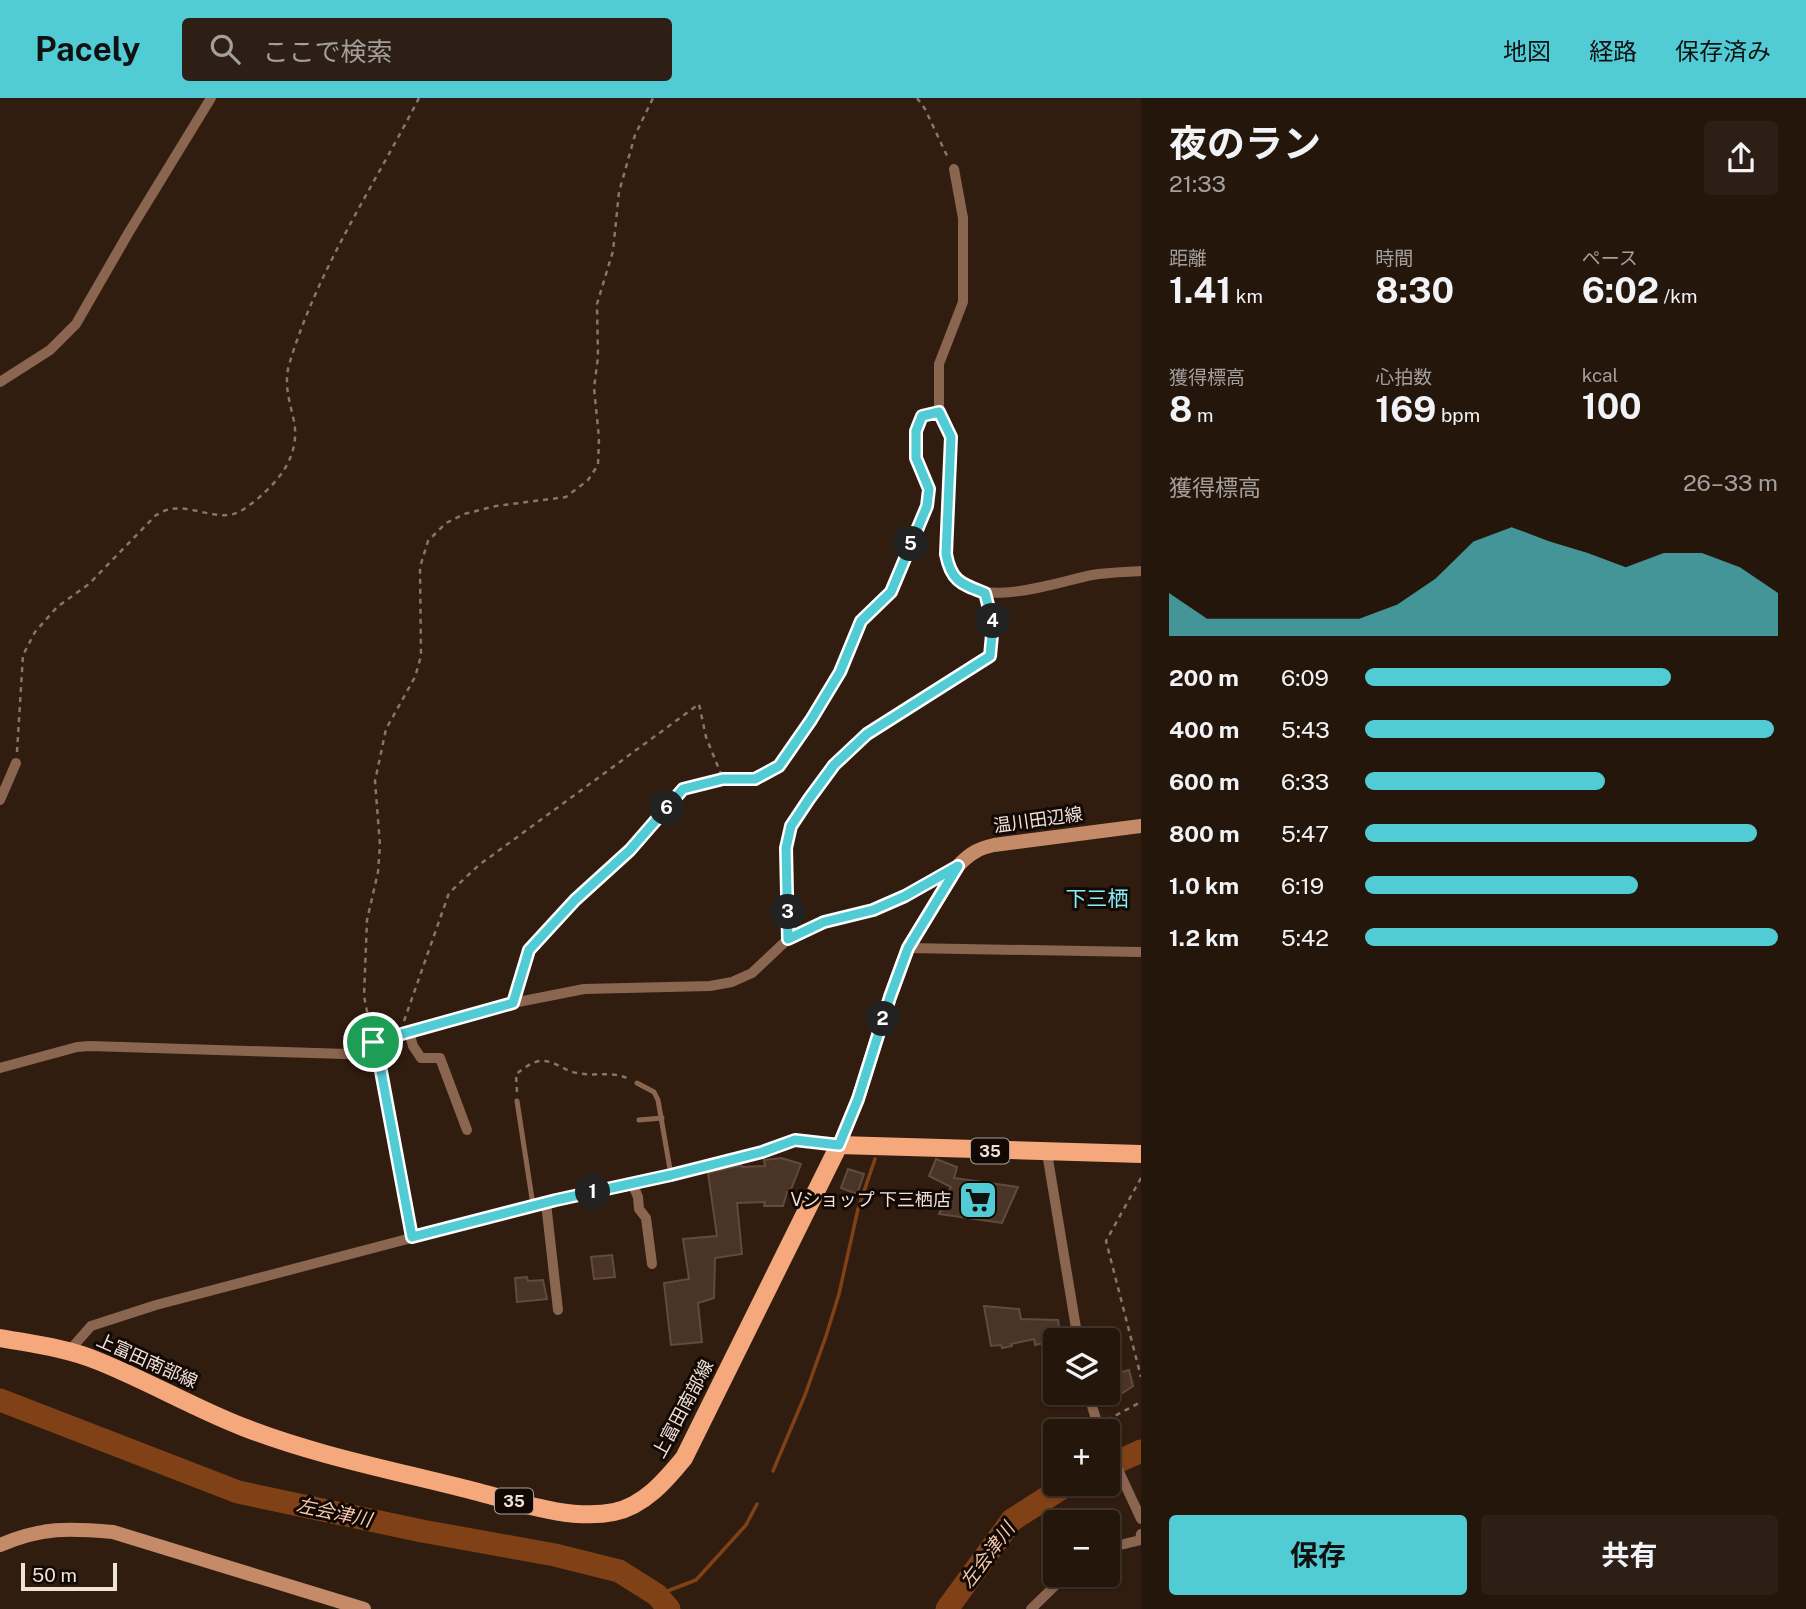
<!DOCTYPE html>
<html lang="ja">
<head>
<meta charset="utf-8">
<style>
	:root { --surface:#25160c; --page:#2d1f15; --text:#f1f3f6; --muted:#a39f9d; --line:#42352d; --accent:#51ccd4 }
	body { margin:0; font-family:"Public Sans","Noto Sans JP",sans-serif; background:var(--page); color:var(--text); height:100vh; display:flex; flex-direction:column; font-size:26px; white-space:nowrap }
	* { box-sizing:border-box; margin:0 }
	p { font-size:23px; color:var(--muted) }
	.icon { flex:none; width:38px; height:38px; fill:none; stroke:currentColor; stroke-width:2; stroke-linecap:round; stroke-linejoin:round }
	.map { position:relative; flex:1; overflow:hidden }
	.sheet { display:flex; flex-direction:column; background:var(--surface); width:665px }
	.sheet>* { flex:none }
	.buttons { position:absolute; left:1043px; top:1230px; display:grid; gap:14px }
	.buttons a { display:grid; place-items:center; width:77px; height:77px; border-radius:7px; background:var(--surface); box-shadow:0 2px 5px #0004,0 0 0 2px var(--line); font-size:35px }
	.scale { position:absolute; left:21px; bottom:18px; width:96px; box-sizing:border-box; padding-left:7px; border:4px solid #f0e1d9; border-top:0; font-size:19px; line-height:24px; white-space:nowrap; color:#f0e1d9; -webkit-text-stroke:5px #120905; paint-order:stroke }
	.pin { position:absolute; display:grid; place-items:center; width:60px; height:60px; color:#fff; margin:-30px; border:4px solid #fff; border-radius:50%; box-shadow:0 2px 7px #0007 }
	.km { position:absolute; width:35px; height:35px; margin:-18px; border-radius:50%; background:#222; color:#fff; font-size:19px; line-height:35px; text-align:center }
	.round { display:grid; place-items:center; flex:none; width:74px; height:74px; border-radius:7px; background:var(--page) }
	.headline { display:flex; align-items:center; justify-content:space-between; height:119px; padding:0 28px }
	h1 { font-size:38px; font-weight:700; line-height:52px }
	.stats { display:grid; grid-template-columns:repeat(3,1fr); gap:10px; height:119px; padding:7px 28px }
	.stats div { display:grid; align-content:center }
	.stats b { font-size:35px; font-weight:700 }
	.stats small { font-size:19px; font-weight:400 }
	.stats p { font-size:19px }
	.chart { height:196px; padding:14px 28px }
	.chart p { display:flex; justify-content:space-between }
	.chart svg { width:100%; height:126px; margin-top:7px; fill:var(--accent); opacity:.7 }
	.primary-button { display:flex; gap:14px; margin-top:auto; padding:14px 28px }
	.primary-button a { flex:1; height:80px; border-radius:7px; background:var(--accent); color:#111; font-size:28px; font-weight:700; line-height:80px; text-align:center }
	.primary-button a+a { background:var(--page); color:var(--text) }
	ul { padding:0 28px; list-style:none; font-size:23px }
	li { display:grid; grid-template-columns:112px 84px 1fr; align-items:center; height:52px }
	li i { height:18px; border-radius:9px; background:var(--accent) }
	header { display:flex; align-items:center; gap:42px; box-sizing:border-box; height:98px; padding:0 35px; background:var(--accent); color:#111 }
	header strong { font-size:33px }
	nav { display:flex; gap:38px; margin-inline-start:auto; font-size:24px }
	.search { width:490px; height:63px; background:var(--page); display:flex; align-items:center; gap:18px; box-sizing:border-box; padding:0 24px; border-radius:7px; color:var(--muted); font-size:26px }
	main { display:flex; flex:1; min-height:0 }
	.map>svg:first-child { display:block }
	.lines { fill:none; stroke-linecap:round; stroke-linejoin:round }
	.stream { stroke:#7f4115; stroke-width:3.5 }
	.river { stroke:#7f4115; stroke-width:23 }
	.building { fill:#4a3427; stroke:#624a3c; stroke-width:2 }
	.path { stroke:#87756a; stroke-width:2.5; stroke-dasharray:5 5; stroke-linecap:butt }
	.lane { stroke:#8a6550; stroke-width:5 }
	.street { stroke:#8a6550; stroke-width:10 }
	.secondary { stroke:#c58b68; stroke-width:14 }
	.primary { stroke:#f4a87b; stroke-width:18 }
	.route-casing { stroke:#fff; stroke-width:14 }
	.route { stroke:#51ccd4; stroke-width:9 }
	.labels { text-anchor:middle; stroke-width:6; stroke-linejoin:round; paint-order:stroke }
	.shield { fill:#120905; stroke:#ada099; stroke-width:2 }
	.shield-label { font-size:16px; font-weight:bold; fill:#f0e1d9 }
	.street-label { font-size:18px; fill:#f0e1d9; stroke:#120905 }
	.poi-label { font-size:18px; fill:#f0e1d9; stroke:#120905; text-anchor:end }
	.water-label { font-size:19px; font-style:italic; fill:#f5c8ae; stroke:#120905 }
	.quarter-label { font-size:21px; fill:#85f0f8; stroke:#120905 }
</style>
</head>
<body>
<header>
<strong>Pacely</strong>
<div class="search"><svg class="icon" aria-label="search" viewBox="0 0 24 24"><circle cx="10" cy="10" r="6"/><path d="M15 15l6 6"/></svg>ここで検索</div>
<nav><a>地図</a><a>経路</a><a>保存済み</a></nav>
</header>
<main>
<div class="map">
<svg width="1141" height="1511" viewBox="0 0 1141 1511">
	<rect width="100%" height="100%" fill="#311d10"/>
	<g class="lines">
		<g class="stream">
			<polyline points="773,1373 805,1297 826,1238 839,1196 858,1111 875,1061"/>
			<polyline points="657,1497 696,1482 746,1427 757,1406"/>
		</g>
		<g class="river">
			<polyline points="0,1302 238,1394 422,1433 555,1457 619,1473 657,1497 669,1511"/>
			<polyline points="1108,1368 1141,1353"/>
			<polyline points="947,1511 1012,1422 1068,1386"/>
		</g>
	</g>
	<g class="building">
		<polygon points="781,1060 801,1066 790,1094 787,1094 783,1108 764,1108 765,1104 737,1105 742,1156 715,1160 714,1200 698,1205 702,1244 671,1247 664,1185 689,1181 683,1141 717,1138 708,1075 741,1067 742,1069 765,1068 764,1062"/>
		<polygon points="936,1061 957,1069 954,1080 1018,1089 1002,1125 939,1116 951,1089 929,1078"/>
		<polygon points="848,1071 864,1076 857,1096 841,1090"/>
		<polygon points="612,1157 615,1179 594,1181 591,1159"/>
		<polygon points="527,1179 528,1183 543,1182 547,1201 517,1204 515,1180"/>
		<polygon points="984,1208 1019,1211 1021,1221 1058,1222 1061,1241 1035,1247 1034,1241 1011,1246 1012,1248 1002,1250 1001,1247 991,1248"/>
		<polygon points="1129,1272 1133,1288 1118,1298 1116,1291 1108,1293 1108,1278"/>
	</g>
	<g class="lines">
		<g class="path">
			<polyline points="917,0 925,11 949,62"/>
			<path d="M17,654L23,557L35,534L57,509L89,486L156,417C161,415 166,411 171,411C192,407 219,424 239,414C248,409 258,401 265,394C286,375 301,349 293,319C289,301 284,286 289,267C317,172 374,88 419,0"/>
			<polyline points="637,745 683,691 723,681 755,681 779,668 811,622 840,574 861,523 891,494 927,408 928,391 916,360 916,333 922,318 929,316"/>
			<polyline points="404,923 449,795 479,767 699,606 706,639 723,681"/>
			<polyline points="371,934 364,898 367,822 378,774 380,747 375,683 386,631 415,579 421,558 420,469 428,443 446,425 464,416 496,408 566,399 588,382 598,367 599,340 594,290 598,259 597,206 613,153 619,94 635,37 653,0"/>
			<path d="M517,994L516,976C523,971 531,964 540,963C555,962 564,973 577,975C596,979 613,972 631,982"/>
			<polyline points="1141,1080 1106,1143 1141,1279"/>
			<polyline points="1107,1322 1141,1304"/>
		</g>
		<g class="lane">
			<polyline points="637,985 654,994 658,1002 671,1077"/>
			<polyline points="517,1003 533,1107"/>
			<polyline points="639,1022 662,1020"/>
		</g>
		<g class="street">
			<path d="M954,71L963,120V204L939,266V314L951,339L946,456C947,461 947,468 949,472C972,516 1056,484 1092,477C1108,474 1125,474 1141,473"/>
			<polyline points="0,284 50,252 76,226 129,134 211,0"/>
			<polyline points="0,702 16,665"/>
			<polyline points="788,841 786,750 791,728 809,701 834,667 867,636 990,558 993,526 985,495"/>
			<polyline points="908,850 1141,854"/>
			<polyline points="513,905 529,852 575,802 630,752"/>
			<polyline points="409,934 413,948 421,960 440,960 467,1032"/>
			<polyline points="0,970 77,949 90,948 378,957"/>
			<polyline points="1047,1055 1078,1242"/>
			<polyline points="632,1085 638,1099 639,1111 646,1120 652,1166"/>
			<polyline points="546,1105 558,1212"/>
			<polyline points="412,1139 378,957 373,944 513,905 584,891 710,888 732,884 752,875 788,841 824,824 873,812 905,798 958,768"/>
			<polyline points="69,1253 91,1228 156,1207 556,1102 671,1077 762,1053 795,1042 839,1047"/>
			<polyline points="1088,1295 1100,1334"/>
			<polyline points="1108,1350 1141,1421"/>
			<polyline points="1108,1450 1140,1442 1141,1436"/>
			<polyline points="1031,1511 1066,1477"/>
		</g>
		<g class="secondary">
			<path d="M839,1047L858,1001L890,899L908,850L958,768C969,756 979,750 994,747L1141,728"/>
			<path d="M0,1447C42,1429 69,1430 113,1434L364,1511"/>
		</g>
		<path class="primary" d="M0,1240C33,1246 67,1250 98,1263C148,1283 194,1310 243,1329C317,1358 397,1373 474,1393C517,1404 571,1423 614,1414C644,1408 666,1382 684,1360L839,1047L1141,1056"/>
	</g>
	<g class="lines">
		<defs>
			<path id="route" d="M939,314L951,339L946,456C951,483 961,486 985,495L993,526L990,558L867,636L834,667L809,701L791,728L786,750L788,841L824,824L873,812L905,798L958,768L908,850L890,899L858,1001L839,1047L795,1042L762,1054L671,1077L556,1102L412,1139L378,957L373,944L513,905L529,852L575,802L630,752L683,691L723,681H755L779,668L811,622L840,574L861,523L891,494L927,408L929,391L916,360V333L922,318Z"/>
		</defs>
		<use href="#route" class="route-casing"/>
		<use href="#route" class="route"/>
	</g>
	<defs>
		<symbol id="supermarket-square" viewBox="-11 -11 22 22"><rect x="-9" y="-9" width="18" height="18" rx="4" fill="#51ccd4" stroke="#120905"/><path d="M-6-5.5h2.5l.6 2H6L4.5 2H-2.5L-4.4-4H-6ZM-1.5 3.2a1.3 1.3 0 1 0 .1 0ZM3 3.2a1.3 1.3 0 1 0 .1 0Z" fill="#111"/></symbol>
	</defs>
	<g fill-rule="evenodd">
		<use href="#supermarket-square" x="956" y="1080" width="44" height="44"/>
	</g>
	<g class="labels">
		<g class="shield">
			<rect x="971" y="1040.5" width="38" height="25" rx="5"/>
			<rect x="495" y="1390.5" width="38" height="25" rx="5"/>
		</g>
		<g class="shield-label">
			<text x="990" y="1059">35</text>
			<text x="514" y="1409">35</text>
		</g>
		<g class="street-label">
			<text transform="translate(1038 722) rotate(-8)" y="6">温川田辺線</text>
			<text transform="translate(147 1263) rotate(24)" y="6">上富田南部線</text>
			<text transform="translate(683 1311) rotate(-62)" y="6">上富田南部線</text>
		</g>
		<g class="poi-label">
			<text x="951" y="1108">Vショップ 下三栖店</text>
		</g>
		<g class="water-label">
			<text transform="translate(334 1414) rotate(12)" y="7">左会津川</text>
			<text transform="translate(987 1457) rotate(-53)" y="7">左会津川</text>
		</g>
		<g class="quarter-label">
			<text x="1097" y="808">下三栖</text>
		</g>
	</g>
</svg>
<div class="buttons">
<a><svg class="icon" aria-label="layers" viewBox="0 0 24 24"><path d="M12 4l9 5-9 5-9-5zM3 14l9 5 9-5"/></svg></a>
<a>+</a>
<a>−</a>
</div>
<div class="scale">50 m</div>
<div class="pin" style="left:373px;top:944px;background:#1e9e55"><svg class="icon" aria-label="arrive" viewBox="0 0 24 24"><path d="M6 21V4h12l-3 4 3 4H6"/></svg></div>
<b class="km" style="left:593px;top:1094px">1</b>
<b class="km" style="left:883px;top:921px">2</b>
<b class="km" style="left:788px;top:814px">3</b>
<b class="km" style="left:993px;top:523px">4</b>
<b class="km" style="left:911px;top:446px">5</b>
<b class="km" style="left:667px;top:710px">6</b>
</div>
<section class="sheet">
<div class="headline"><div><h1>夜のラン</h1><p>21:33</p></div><a class="round"><svg class="icon" aria-label="share" viewBox="0 0 24 24"><path d="M12 15V3M7 8l5-5 5 5M5 13v7h14v-7"/></svg></a></div>
<div class="stats">
<div><p>距離</p><b>1.41<small> km</small></b></div>
<div><p>時間</p><b>8:30</b></div>
<div><p>ペース</p><b>6:02<small> /km</small></b></div>
</div>
<div class="stats">
<div><p>獲得標高</p><b>8<small> m</small></b></div>
<div><p>心拍数</p><b>169<small> bpm</small></b></div>
<div><p>kcal</p><b>100</b></div>
</div>
<div class="chart"><p><span>獲得標高</span>26–33 m</p>
<svg viewBox="0 0 160 44" preserveAspectRatio="none"><path d="M0 44V29L10 38L20 38L30 38L40 38L50 38L60 33L70 24L80 11L90 6L100 11L110 15L120 20L130 15L140 15L150 20L160 29V44z"/></svg>
</div>
<ul>
<li><b>200 m</b>6:09<i style="width:74%"></i></li>
<li><b>400 m</b>5:43<i style="width:99%"></i></li>
<li><b>600 m</b>6:33<i style="width:58%"></i></li>
<li><b>800 m</b>5:47<i style="width:95%"></i></li>
<li><b>1.0 km</b>6:19<i style="width:66%"></i></li>
<li><b>1.2 km</b>5:42<i style="width:100%"></i></li>
</ul>
<div class="primary-button"><a>保存</a><a>共有</a></div>
</section>
</main>
</body>
</html>
